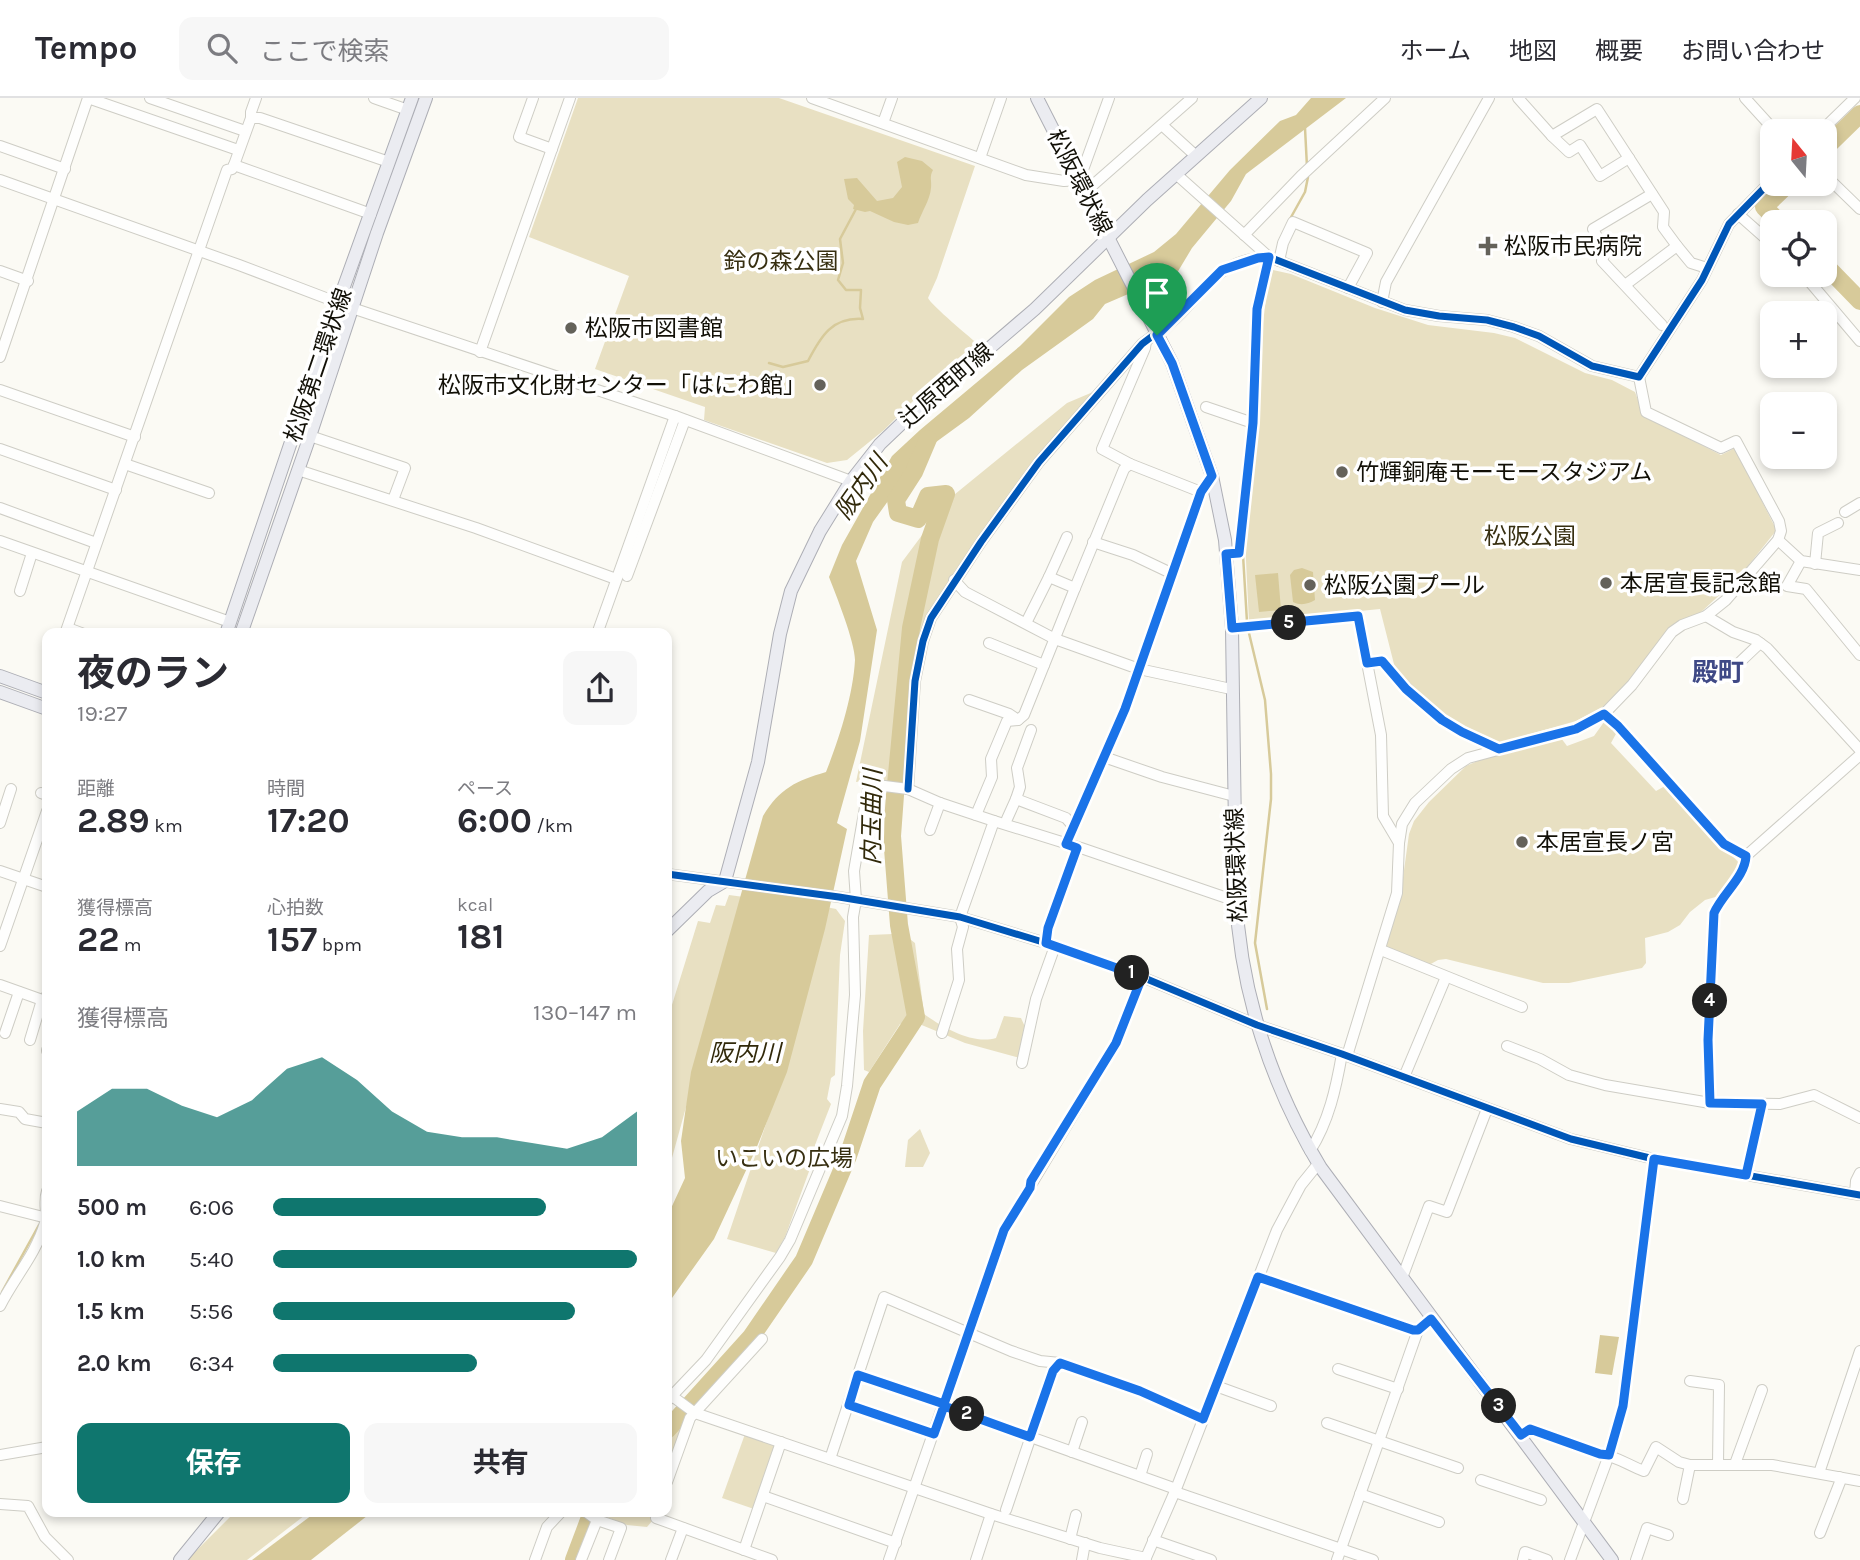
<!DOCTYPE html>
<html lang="ja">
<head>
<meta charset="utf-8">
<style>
	:root { --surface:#fff; --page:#f7f7f7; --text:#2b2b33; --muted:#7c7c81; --line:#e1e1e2; --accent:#0f766e }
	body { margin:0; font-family:Karla,"Noto Sans JP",sans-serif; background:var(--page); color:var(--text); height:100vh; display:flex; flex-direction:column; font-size:26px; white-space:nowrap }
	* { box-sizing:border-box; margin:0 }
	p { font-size:23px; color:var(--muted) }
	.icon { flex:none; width:38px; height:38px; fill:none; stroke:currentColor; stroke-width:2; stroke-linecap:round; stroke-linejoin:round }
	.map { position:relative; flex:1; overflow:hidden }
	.side { position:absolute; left:42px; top:530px; width:630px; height:889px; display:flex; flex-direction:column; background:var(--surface); border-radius:14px; box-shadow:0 4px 10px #0003 }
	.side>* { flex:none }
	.needle { width:46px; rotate:342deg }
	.fabs { position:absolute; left:1760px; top:21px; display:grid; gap:14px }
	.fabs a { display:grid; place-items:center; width:77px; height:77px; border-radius:14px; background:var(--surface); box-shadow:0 4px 10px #0003; font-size:35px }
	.pin { position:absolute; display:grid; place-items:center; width:60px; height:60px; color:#fff; margin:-72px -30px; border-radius:50% 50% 50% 0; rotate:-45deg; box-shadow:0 0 7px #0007 }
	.pin .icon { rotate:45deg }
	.km { position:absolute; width:35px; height:35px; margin:-18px; border-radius:50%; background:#222; color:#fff; font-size:19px; line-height:35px; text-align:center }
	.round { display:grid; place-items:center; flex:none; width:74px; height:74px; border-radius:14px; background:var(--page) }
	.summary { display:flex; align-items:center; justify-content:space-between; height:119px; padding:0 35px }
	h1 { font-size:38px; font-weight:700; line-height:52px }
	.figures { display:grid; grid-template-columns:repeat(3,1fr); gap:10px; height:119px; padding:7px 35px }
	.figures div { display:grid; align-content:center }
	.figures b { font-size:35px; font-weight:700 }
	.figures small { font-size:19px; font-weight:400 }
	.figures p { font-size:19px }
	.chart { height:196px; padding:14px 35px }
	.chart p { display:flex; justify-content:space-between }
	.chart svg { width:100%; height:126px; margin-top:7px; fill:var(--accent); opacity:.7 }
	.button { display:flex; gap:14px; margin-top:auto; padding:14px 35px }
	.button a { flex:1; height:80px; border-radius:14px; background:var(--accent); color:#fff; font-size:28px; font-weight:700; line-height:80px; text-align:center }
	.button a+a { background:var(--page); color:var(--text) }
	ul { padding:0 35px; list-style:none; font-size:23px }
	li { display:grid; grid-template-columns:112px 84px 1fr; align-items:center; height:52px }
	li i { height:18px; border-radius:9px; background:var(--accent) }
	header { display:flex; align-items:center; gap:42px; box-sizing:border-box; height:98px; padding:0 35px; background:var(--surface); border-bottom:2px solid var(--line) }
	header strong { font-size:33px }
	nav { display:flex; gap:38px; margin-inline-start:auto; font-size:24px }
	.search { width:490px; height:63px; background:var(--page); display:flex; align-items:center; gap:18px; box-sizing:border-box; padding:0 24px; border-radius:14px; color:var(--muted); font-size:26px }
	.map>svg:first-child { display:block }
	.green { fill:#e8e0c2 }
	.water { fill:#d7ca9a }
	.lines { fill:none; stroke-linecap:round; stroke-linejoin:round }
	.stream { stroke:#d7ca9a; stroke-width:2.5 }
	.river { stroke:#d7ca9a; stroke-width:18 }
	.minor-casing { stroke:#cecdc5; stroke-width:12 }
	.major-casing { stroke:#adaeb5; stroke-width:14 }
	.minor { stroke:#fefefd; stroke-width:10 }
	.major { stroke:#ebecf1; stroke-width:12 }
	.cycleway-casing { stroke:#fff; stroke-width:11 }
	.cycleway { stroke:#0057b8; stroke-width:7 }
	.route-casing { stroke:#fff; stroke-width:14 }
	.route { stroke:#1a73e8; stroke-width:9 }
	.poi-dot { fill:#64625a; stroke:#fff; stroke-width:2.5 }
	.labels { text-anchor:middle; stroke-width:7; stroke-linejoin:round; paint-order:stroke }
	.street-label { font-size:23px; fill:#121007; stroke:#fff }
	.poi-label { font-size:23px; fill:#121007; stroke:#fff; text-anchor:start }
	.park-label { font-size:23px; fill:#372f11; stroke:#fff }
	.water-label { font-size:24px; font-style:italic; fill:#31290a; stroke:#fff }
	.quarter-label { font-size:26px; font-weight:bold; fill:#3f4986; stroke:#fff }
</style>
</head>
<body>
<header>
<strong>Tempo</strong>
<div class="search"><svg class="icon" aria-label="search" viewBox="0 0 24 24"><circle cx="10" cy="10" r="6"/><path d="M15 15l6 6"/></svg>ここで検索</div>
<nav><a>ホーム</a><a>地図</a><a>概要</a><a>お問い合わせ</a></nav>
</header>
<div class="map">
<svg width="1860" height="1462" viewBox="0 0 1860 1462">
	<rect width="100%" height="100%" fill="#fbfaf4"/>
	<g class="green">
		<path d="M578,0H779L975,68L937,180L928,200C931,207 971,240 980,248L915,301L884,332L847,362L827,365L704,322L705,309L595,271L629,178L529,139Z"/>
		<polygon points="1273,172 1291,176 1375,210 1428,227 1494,235 1515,240 1585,275 1612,282 1635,294 1644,318 1721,357 1735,350 1775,429 1775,434 1740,478 1699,516 1676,525 1619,596 1601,610 1576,623 1499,645 1442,619 1396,574 1380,511 1249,524 1245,442 1259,325 1261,241 1267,193"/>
		<polygon points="1093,294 929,518 904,684 901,686 869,682 856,684 902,464 949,401 1067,305"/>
		<polygon points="1604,624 1610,626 1617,634 1611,645 1656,693 1665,688 1742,768 1719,798 1705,802 1690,814 1680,827 1668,834 1645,840 1646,865 1642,870 1569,885 1543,885 1446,861 1438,862 1429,867 1388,851 1386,847 1401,794 1409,736 1414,723 1429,704 1466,668 1480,662 1561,640 1567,648 1594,638"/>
		<polygon points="729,797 744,799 667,1078 667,923 698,823 710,825 716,807 725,808"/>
		<polygon points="826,809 836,811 845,823 840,857 835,977 831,980 827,1001 831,1006 815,1047 815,1057 785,1139 776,1155 727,1141 787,964"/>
		<path d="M897,821H906V838L915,845L924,916C942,929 973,947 996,940L1004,918L1021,920L1026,931L1020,960L965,945L912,923L900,926L869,974L864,972L863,933L869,837L893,836Z"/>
		<polygon points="920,1031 930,1055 923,1069 905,1069 908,1042"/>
		<polygon points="679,1312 686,1318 667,1369 667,1324"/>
		<polygon points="745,1336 774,1345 776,1350 754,1411 722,1400"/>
		<polygon points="235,1414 309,1414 247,1462 187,1462"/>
		<polygon points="595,1414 654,1414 652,1423 647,1429 627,1427"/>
	</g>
	<g class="water">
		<path d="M1311,0H1346L1246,76L1231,103L1192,150L1177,175L1105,206L1093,221L1022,272L969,320L932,347L908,375L873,424L856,463L877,532L860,643L837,725L847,731L825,831L787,974L756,1051L714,1141L667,1207V1119L685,1080L681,1043L691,974L763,718C780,690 796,683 826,674C839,641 853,598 855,562C855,544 836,497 829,479L842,447L892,358L920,332L1020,248L1069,199L1095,182L1154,154L1176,136L1230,72L1280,23L1296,17Z"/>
		<path d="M905,59L922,63L933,72C929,79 932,83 931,90C930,102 922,113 918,125L908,127L894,124L870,113L865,114L853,111L854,107L848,101L844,81L857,80L877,103L893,100L902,89L897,64Z"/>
		<path d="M1302,470L1313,474L1315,502C1308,506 1301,508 1293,504L1290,477L1294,472Z"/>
		<polygon points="1278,475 1281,512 1259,514 1255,477"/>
		<polygon points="1600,1237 1619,1239 1612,1277 1595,1275"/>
		<polygon points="316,1414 372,1414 311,1462 252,1462"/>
	</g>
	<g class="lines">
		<g class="stream">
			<polyline points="1305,30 1307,69"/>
			<polyline points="1290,121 1305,94 1308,79"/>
			<path d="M769,265L783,269L808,263C821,238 832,219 863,221L860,210L861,192H846L838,182L843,165L840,141L856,111"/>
			<polyline points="1243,457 1247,524"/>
			<polyline points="1248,531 1265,602 1271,676 1271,701 1255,845 1267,911"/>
			<polyline points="2,1194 39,1127"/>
		</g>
		<g class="river">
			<polyline points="1825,50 1860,16"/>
			<polyline points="1779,124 1764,109 1788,86"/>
			<polyline points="1825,167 1860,203"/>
			<polyline points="667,1332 751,1239 804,1162 848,1058 872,986 916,919 899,827 892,738 895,697 911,530 930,441 946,396 928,398 918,421 898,415 896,402 914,374 928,341"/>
			<polyline points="574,1462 592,1414"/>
		</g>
		<defs>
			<g id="minor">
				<polyline points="88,0 238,52"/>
				<polyline points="150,0 245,33"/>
				<polyline points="374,0 408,12"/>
				<polyline points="533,0 519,39 552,51"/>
				<polyline points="812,0 1026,77 1064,83 1079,82"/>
				<polyline points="1518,0 1552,38 1597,11 1664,114 1663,129 1677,148 1691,165 1707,170"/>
				<polyline points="1745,0 1775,33"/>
				<polyline points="251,20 260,20 389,64"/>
				<polyline points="883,25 892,0"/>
				<polyline points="1162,27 1196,58"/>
				<polyline points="1821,33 1855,0"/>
				<polyline points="1552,38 1569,54 1580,47 1600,78 1629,60"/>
				<polyline points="0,48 65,71"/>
				<polyline points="980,60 1001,0"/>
				<polyline points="234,67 371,116"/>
				<polyline points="1084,69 1109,0"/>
				<polyline points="1176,76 1269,159 1257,211 1253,325 1239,455 1226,456"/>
				<polyline points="1825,77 1860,111"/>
				<polyline points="0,82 239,167 352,210 675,318 851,383"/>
				<polyline points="1093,87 1192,0"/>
				<polyline points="1652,96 1593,131 1605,154 1602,163 1662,227"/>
				<polyline points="1738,116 1773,147"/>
				<polyline points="1244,137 1301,78 1385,0"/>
				<polyline points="1279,163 1283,145 1293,124 1367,155 1348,190"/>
				<polyline points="0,173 28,183"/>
				<polyline points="1804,177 1860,243"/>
				<polyline points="1625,187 1677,148"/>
				<polyline points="1382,204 1386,184 1489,0"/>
				<polyline points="480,254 570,0"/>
				<polyline points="0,259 88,0"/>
				<polyline points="0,292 135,339"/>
				<polyline points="1206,309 1253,325"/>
				<polyline points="310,338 405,370 393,402"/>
				<polyline points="0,351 116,392"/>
				<polyline points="125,366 209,395"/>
				<polyline points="1130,366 1201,394"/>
				<polyline points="298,372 476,430 616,481"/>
				<polyline points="0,410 96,445"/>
				<polyline points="1845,414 1860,405"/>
				<polyline points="1778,442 1801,463 1860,472"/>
				<polyline points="0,443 230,524"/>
				<polyline points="1093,444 1133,457 1173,476"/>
				<polyline points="1801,463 1787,488 1806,491 1860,557"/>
				<polyline points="1815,466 1818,435 1838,425"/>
				<polyline points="627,478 685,322"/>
				<polyline points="1049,479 1067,439"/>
				<polyline points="954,482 965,494 1055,541 1139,571 1231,591"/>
				<polyline points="1075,490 1124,371 1130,366 1102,351 1145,250 1146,243"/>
				<polyline points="20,493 32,455"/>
				<polyline points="1706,518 1733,534 1756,542 1767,550 1860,652"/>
				<polyline points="68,530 84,536"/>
				<polyline points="1232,530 1358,518 1381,637 1383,718 1399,745"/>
				<polyline points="65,536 227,72 232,71 234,67 251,20 251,14 256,0"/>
				<polyline points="597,536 675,318"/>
				<polyline points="989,545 1044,567"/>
				<polyline points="1740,564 1760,545"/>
				<path d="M1367,565L1382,563C1405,589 1428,614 1459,632C1472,640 1486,644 1499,651"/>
				<polyline points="969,602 1009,616 1018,622"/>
				<polyline points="1604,616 1618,628 1724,746 1746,758"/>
				<polyline points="1031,632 1017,670 1020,689 1016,701 1066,720 1073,728"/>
				<polyline points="1104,659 1162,679 1234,698"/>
				<path d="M908,691L915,583L923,543L931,520L981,444L1039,364L1142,246C1153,237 1165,230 1176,220C1208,189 1219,161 1269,159L1405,212L1439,218L1487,222L1514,229L1539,238L1592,268L1639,279L1702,182L1729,126L1773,81"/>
				<polyline points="41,695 47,697"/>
				<polyline points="976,717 992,679 991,661 1007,623 1018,622 1024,617 1075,490 1049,479 1026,525"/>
				<polyline points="1007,721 1016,701"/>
				<polyline points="994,723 1081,750 1224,799 1236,798"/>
				<polyline points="0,725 11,691"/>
				<polyline points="930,732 940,705"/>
				<polyline points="1066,746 1125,611 1201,394 1212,378"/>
				<polyline points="0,773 47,789"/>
				<polyline points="667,776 839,799 960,819 1046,845 1142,879 1257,927 1342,956 1571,1041 1654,1061 1860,1097"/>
				<polyline points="1046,845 1048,830 1077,750"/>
				<polyline points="0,848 47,713"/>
				<polyline points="1381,852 1522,909"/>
				<polyline points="0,887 45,903 47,897"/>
				<polyline points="5,935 19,894"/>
				<polyline points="30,942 42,902"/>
				<polyline points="1507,948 1540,961 1569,977 1605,987 1710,1005 1780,1006 1814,997 1860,1020"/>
				<polyline points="47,953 47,952"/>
				<polyline points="1347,958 1397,795 1399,745 1402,726 1415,705 1451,671 1468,660 1576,631 1604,616 1632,587 1672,534 1682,527 1706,518 1726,502 1778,442 1781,433 1779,423 1736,343 1721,350 1646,314 1639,279"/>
				<polyline points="1022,965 1036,901 1055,848"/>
				<polyline points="1404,979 1446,879"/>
				<path d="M1710,1005L1708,942L1714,815C1723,795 1745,779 1746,758L1860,657"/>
				<polyline points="0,1011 19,1014 25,1021 47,1025"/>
				<path d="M1310,1053C1329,1023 1336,990 1342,956"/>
				<polyline points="1746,1077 1762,1006"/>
				<polyline points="1855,1096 1856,1083 1860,1075"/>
				<polyline points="0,1108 47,1120"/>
				<polyline points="1258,1179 1413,1232 1418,1232"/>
				<polyline points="1402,1180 1429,1108 1447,1114 1487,1011"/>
				<path d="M0,1208C14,1180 36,1156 45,1125C48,1115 43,1105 47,1093"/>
				<polyline points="1338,1271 1398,1291"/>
				<polyline points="858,1277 944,1306"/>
				<polyline points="1690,1283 1719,1287 1718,1366"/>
				<polyline points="1216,1288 1271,1308"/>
				<polyline points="672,1298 695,1315 991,1416 1100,1450 1146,1460"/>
				<polyline points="667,1303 706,1262 780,1159 790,1142 842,1018 847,988 855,897 853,819 856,802 854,773 869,686 908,691 940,705 994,723 960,819 963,829 957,851 959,882 942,935"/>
				<polyline points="849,1307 934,1336"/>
				<polyline points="944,1308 1176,1391"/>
				<polyline points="1327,1325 1458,1370"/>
				<path d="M1521,1337L1530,1331L1600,1356C1614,1357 1630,1368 1644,1373L1656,1349L1679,1364L1690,1367"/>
				<polyline points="1072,1354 1082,1324"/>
				<polyline points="0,1357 47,1349"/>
				<polyline points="830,1361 884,1199 1011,1253 1040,1263 1060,1265 1140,1293 1203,1321"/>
				<polyline points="1735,1366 1762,1292"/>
				<polyline points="1819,1375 1860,1253"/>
				<polyline points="1140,1378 1147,1356"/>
				<polyline points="1481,1382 1541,1402"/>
				<polyline points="667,1384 690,1320 762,1241"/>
				<polyline points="1175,1394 1373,1462"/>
				<polyline points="1360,1396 1439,1424"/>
				<polyline points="763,1398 896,1445"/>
				<polyline points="1683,1401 1690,1367 1772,1367 1860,1383"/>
				<polyline points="0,1406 28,1408 45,1439 68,1462"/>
				<polyline points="1006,1412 1053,1273 1060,1265"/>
				<polyline points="586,1414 597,1422 621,1430 609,1462"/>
				<polyline points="658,1414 656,1420 772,1462"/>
				<polyline points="1820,1435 1840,1384 1839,1379"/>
				<polyline points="1070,1441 1076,1417"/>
				<polyline points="1153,1442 1211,1462"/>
				<polyline points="744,1452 781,1344"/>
				<polyline points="535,1462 547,1429 561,1414"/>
				<polyline points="581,1462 597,1422"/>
				<polyline points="671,1462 683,1430"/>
				<polyline points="889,1462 1004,1132 1116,945 1142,879"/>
				<polyline points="976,1462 991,1416"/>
				<polyline points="1082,1462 1085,1445"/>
				<polyline points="1145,1462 1176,1391 1277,1132 1301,1087 1318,1066"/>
				<polyline points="1337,1462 1418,1232 1431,1221"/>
				<polyline points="1523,1462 1525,1454 1547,1462"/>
				<polyline points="1570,1462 1609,1357 1623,1308 1654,1061"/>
				<polyline points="1636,1462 1647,1430 1668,1437"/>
			</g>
			<g id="major">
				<path d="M1037,0L1172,265L1212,378L1225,442L1232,530L1236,798C1240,894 1272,989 1321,1070L1612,1462"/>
				<polyline points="226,536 338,205 412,0"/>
				<polyline points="241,536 310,338 377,135 426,0"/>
				<polyline points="0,578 47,595"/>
				<polyline points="0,594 47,611"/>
				<polyline points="667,833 708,793 725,783 758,664 780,536 791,493 820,433 851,383 880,346 901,326 1035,211 1147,102 1261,0"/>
				<polyline points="180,1462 219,1414"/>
			</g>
		</defs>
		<use href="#minor" class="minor-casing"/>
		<use href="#major" class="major-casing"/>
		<use href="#minor" class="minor"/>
		<use href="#major" class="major"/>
		<defs>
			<g id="cycleway">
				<path d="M908,691L915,583L923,543L931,520L981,444L1039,364L1142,246C1153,237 1165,230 1176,220C1208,189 1219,161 1269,159L1405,212L1439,218L1487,222L1514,229L1539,238L1592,268L1639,279L1702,182L1729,126L1773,81"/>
				<polyline points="667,776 839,799 960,819 1046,845 1142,879 1257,927 1342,956 1571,1041 1654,1061 1860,1097"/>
			</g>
		</defs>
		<use href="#cycleway" class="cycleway-casing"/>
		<use href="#cycleway" class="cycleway"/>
	</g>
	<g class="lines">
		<defs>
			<path id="route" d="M1269,159L1257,211L1253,325L1239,455L1226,456L1232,530L1358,518L1367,565L1382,563L1406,591L1442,622L1462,634L1499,651L1576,631L1604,616L1618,628L1724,746L1746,758C1745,779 1723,795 1714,815L1708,942L1710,1005L1762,1006L1746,1077L1654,1061L1623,1308L1609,1357L1600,1356L1530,1331L1521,1337L1431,1221L1418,1232H1413L1258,1179L1203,1321L1140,1293L1060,1265L1053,1273L1030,1339L944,1308L934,1336L849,1307L858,1277L944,1306L1004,1132L1030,1090L1031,1083L1116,945L1142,879L1046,845L1048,830L1077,750L1066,746L1125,611L1201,394L1212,378L1172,265L1157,237L1222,172L1258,160Z"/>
		</defs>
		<use href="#route" class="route-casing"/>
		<use href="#route" class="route"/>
	</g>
	<g class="poi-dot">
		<path d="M1484.5 137.5h7v7h7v7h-7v7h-7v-7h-7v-7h7z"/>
		<circle cx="571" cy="230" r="7"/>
		<circle cx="820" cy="287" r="7"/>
		<circle cx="1342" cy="374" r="7"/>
		<circle cx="1606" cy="485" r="7"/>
		<circle cx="1310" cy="487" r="7"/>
		<circle cx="1522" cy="744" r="7"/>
	</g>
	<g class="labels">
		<g class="street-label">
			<text transform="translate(1080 84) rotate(63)" y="8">松阪環状線</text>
			<text transform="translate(318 267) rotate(-71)" y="8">松阪第二環状線</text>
			<text transform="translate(946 287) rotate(-41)" y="8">辻原西町線</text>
			<text transform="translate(1236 767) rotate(-92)" y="8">松阪環状線</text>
		</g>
		<g class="poi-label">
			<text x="1504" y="156">松阪市民病院</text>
			<text x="585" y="238">松阪市図書館</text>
			<text x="806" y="295" text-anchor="end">松阪市文化財センター「はにわ館」</text>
			<text x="1356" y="382">竹輝銅庵モーモースタジアム</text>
			<text x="1620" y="493">本居宣長記念館</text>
			<text x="1324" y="495">松阪公園プール</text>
			<text x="1536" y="752">本居宣長ノ宮</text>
		</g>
		<g class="park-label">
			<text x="781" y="171">鈴の森公園</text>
			<text x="1530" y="446">松阪公園</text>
			<text x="784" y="1068">いこいの広場</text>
		</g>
		<g class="water-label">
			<text transform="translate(861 389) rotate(-55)" y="8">阪内川</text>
			<text transform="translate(872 719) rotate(-89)" y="8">内玉曲川</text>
			<text x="745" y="963">阪内川</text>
		</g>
		<g class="quarter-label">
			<text x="1718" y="583">殿町</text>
		</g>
	</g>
</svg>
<div class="fabs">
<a><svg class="needle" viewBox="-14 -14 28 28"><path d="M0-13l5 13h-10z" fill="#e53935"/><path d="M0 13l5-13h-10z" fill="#7c7c81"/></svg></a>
<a><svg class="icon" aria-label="locate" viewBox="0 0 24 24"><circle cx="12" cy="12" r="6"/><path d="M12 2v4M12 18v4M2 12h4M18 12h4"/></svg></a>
<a>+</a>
<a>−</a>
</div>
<div class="pin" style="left:1157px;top:237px;background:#1e9e55"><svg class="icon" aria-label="arrive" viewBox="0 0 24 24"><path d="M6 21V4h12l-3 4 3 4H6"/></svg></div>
<b class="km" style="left:1132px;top:875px">1</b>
<b class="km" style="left:967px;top:1316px">2</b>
<b class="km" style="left:1499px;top:1308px">3</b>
<b class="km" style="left:1710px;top:903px">4</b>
<b class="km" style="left:1289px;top:525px">5</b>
<section class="side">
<div class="summary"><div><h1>夜のラン</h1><p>19:27</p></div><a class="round"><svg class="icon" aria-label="share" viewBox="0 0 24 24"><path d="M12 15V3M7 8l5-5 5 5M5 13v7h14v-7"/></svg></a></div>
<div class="figures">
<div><p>距離</p><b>2.89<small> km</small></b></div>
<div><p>時間</p><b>17:20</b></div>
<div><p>ペース</p><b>6:00<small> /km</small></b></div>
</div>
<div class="figures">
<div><p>獲得標高</p><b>22<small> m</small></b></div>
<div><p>心拍数</p><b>157<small> bpm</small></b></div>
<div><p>kcal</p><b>181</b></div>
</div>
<div class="chart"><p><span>獲得標高</span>130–147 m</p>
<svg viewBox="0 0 160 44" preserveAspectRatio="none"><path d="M0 44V25L10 17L20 17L30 23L40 27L50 21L60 10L70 6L80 14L90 25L100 32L110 34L120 34L130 36L140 38L150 34L160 25V44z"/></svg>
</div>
<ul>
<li><b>500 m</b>6:06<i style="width:75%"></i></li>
<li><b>1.0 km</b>5:40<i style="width:100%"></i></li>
<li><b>1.5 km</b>5:56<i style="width:83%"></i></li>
<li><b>2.0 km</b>6:34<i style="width:56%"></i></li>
</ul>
<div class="button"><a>保存</a><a>共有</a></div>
</section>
</div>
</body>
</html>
